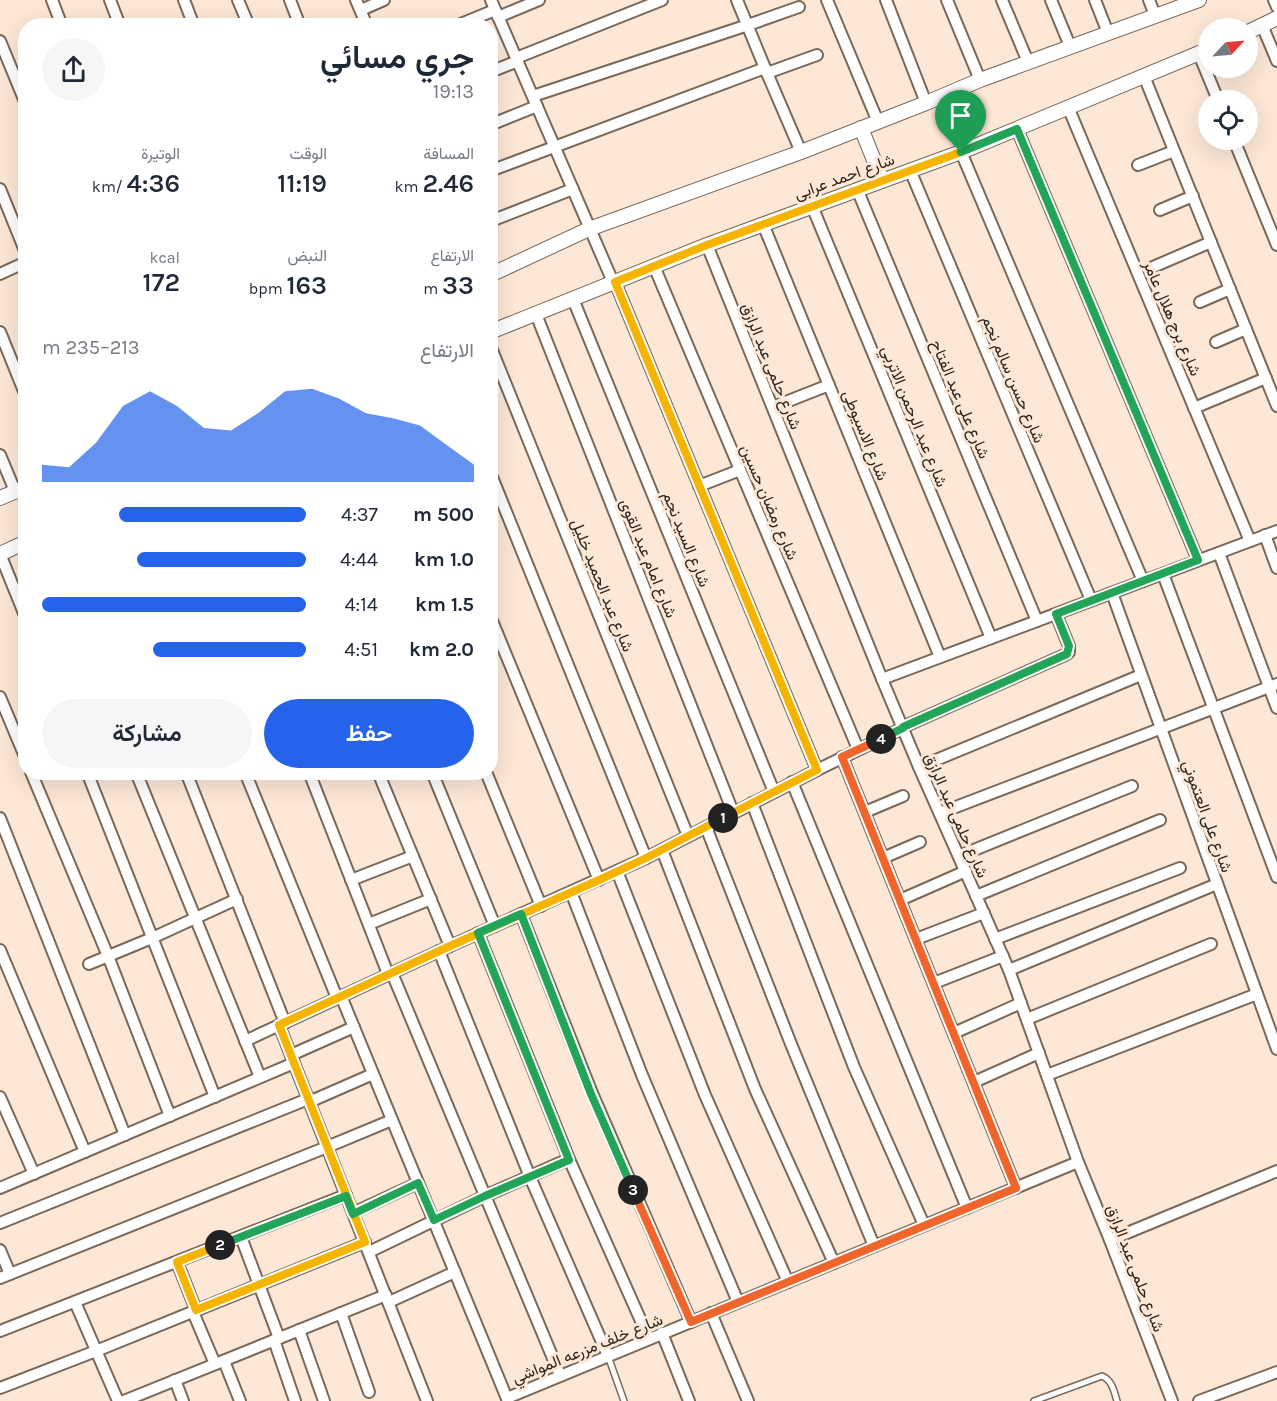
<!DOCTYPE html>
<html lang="ar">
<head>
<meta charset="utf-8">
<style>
	:root { --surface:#fff; --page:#f6f6f7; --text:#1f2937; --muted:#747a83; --accent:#2563eb }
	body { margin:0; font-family:Karla,Vazirmatn,sans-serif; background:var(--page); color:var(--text); direction:rtl; height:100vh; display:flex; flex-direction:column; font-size:22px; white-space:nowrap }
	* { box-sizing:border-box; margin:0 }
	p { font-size:20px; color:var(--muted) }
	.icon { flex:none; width:33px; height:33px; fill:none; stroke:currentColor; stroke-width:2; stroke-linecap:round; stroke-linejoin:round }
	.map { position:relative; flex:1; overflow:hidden; direction:ltr }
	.side { position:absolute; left:18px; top:18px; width:480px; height:762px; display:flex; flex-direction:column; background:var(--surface); border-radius:24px; box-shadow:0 6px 24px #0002; direction:rtl }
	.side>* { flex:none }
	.needle { width:39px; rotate:64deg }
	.tools { position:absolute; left:1198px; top:18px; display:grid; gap:12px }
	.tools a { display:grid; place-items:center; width:60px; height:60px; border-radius:50%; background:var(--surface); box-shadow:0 6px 24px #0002; font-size:30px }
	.pin { position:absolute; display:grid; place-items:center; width:51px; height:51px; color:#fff; margin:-62px -26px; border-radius:50% 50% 50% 0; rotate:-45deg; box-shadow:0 0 6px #0007 }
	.pin .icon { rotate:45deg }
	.km { position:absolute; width:30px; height:30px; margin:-15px; border-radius:50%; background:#222; color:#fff; font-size:16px; line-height:30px; text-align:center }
	.round { display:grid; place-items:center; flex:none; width:63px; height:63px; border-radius:32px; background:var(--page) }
	.head { display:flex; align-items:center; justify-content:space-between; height:102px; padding:0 24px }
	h1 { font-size:33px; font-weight:600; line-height:45px }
	.stats { display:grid; grid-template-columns:repeat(3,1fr); gap:9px; height:102px; padding:6px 24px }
	.stats div { display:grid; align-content:center }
	.stats b { font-size:26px; font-weight:600 }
	.stats small { font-size:16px; font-weight:400 }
	.stats p { font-size:16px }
	.chart { height:168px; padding:12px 24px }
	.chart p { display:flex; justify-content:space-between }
	.chart svg { width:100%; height:108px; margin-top:6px; fill:var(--accent); opacity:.7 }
	.button { display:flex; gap:12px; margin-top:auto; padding:12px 24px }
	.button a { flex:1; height:69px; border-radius:36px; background:var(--accent); color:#fff; font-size:24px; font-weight:600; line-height:69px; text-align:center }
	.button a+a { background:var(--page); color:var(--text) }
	ul { padding:0 24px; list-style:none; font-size:20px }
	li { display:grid; grid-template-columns:96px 72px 1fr; align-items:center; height:45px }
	li i { height:15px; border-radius:8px; background:var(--accent) }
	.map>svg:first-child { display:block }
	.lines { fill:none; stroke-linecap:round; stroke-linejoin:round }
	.service-casing { stroke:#7a6859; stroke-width:8 }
	.minor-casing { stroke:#7a6859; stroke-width:14 }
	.tertiary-casing { stroke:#7a6859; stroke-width:16 }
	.service { stroke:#fff; stroke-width:5 }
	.minor { stroke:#fff; stroke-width:10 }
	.tertiary { stroke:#fff; stroke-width:14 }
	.split-1-casing { stroke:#fff; stroke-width:12 }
	.split-2-casing { stroke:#fff; stroke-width:12 }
	.split-3-casing { stroke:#fff; stroke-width:12 }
	.split-4-casing { stroke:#fff; stroke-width:12 }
	.split-5-casing { stroke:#fff; stroke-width:12 }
	.split-1 { stroke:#f5b400; stroke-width:8 }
	.split-2 { stroke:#f5b400; stroke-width:8 }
	.split-3 { stroke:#22a559; stroke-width:8 }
	.split-4 { stroke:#f0652b; stroke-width:8 }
	.split-5 { stroke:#22a559; stroke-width:8 }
	.labels { text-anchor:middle; stroke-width:6; stroke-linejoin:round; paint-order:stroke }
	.street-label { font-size:16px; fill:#2c241e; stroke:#fde8d7 }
</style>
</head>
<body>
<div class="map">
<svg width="1277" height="1401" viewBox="0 0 1277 1401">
	<rect width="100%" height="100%" fill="#fde8d7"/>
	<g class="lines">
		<defs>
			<g id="service">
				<polyline points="608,1356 624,1401"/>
				<path d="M1034,1401L1102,1376C1112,1380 1114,1391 1117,1401"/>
			</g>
			<g id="minor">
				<polyline points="52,0 62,26"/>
				<polyline points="110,0 120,26"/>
				<polyline points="184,0 194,26"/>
				<polyline points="238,0 249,26"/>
				<polyline points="290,0 300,26"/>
				<polyline points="356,0 367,26"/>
				<polyline points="491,0 613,282"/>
				<polyline points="737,0 767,73 801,152"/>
				<polyline points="827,0 878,122"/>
				<polyline points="886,0 926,103"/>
				<polyline points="947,0 980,80"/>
				<polyline points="1002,0 1028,62"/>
				<polyline points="1051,0 1070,46"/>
				<polyline points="1095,0 1108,33"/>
				<polyline points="1149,0 1155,15"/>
				<polyline points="1274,0 1277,7"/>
				<polyline points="361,10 384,0"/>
				<polyline points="498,17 539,0"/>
				<polyline points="1262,25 1277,61"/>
				<polyline points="456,26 495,10"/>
				<polyline points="0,41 26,104"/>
				<polyline points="1199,54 1218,100"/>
				<polyline points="516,58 662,0"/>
				<polyline points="490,72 518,61"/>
				<polyline points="767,73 817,55"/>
				<polyline points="1144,76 1277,406"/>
				<polyline points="533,96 748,25 799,7"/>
				<polyline points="1068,107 1250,541"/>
				<polyline points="490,125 537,106"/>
				<polyline points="1017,129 1198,560"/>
				<polyline points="1234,140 1277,245"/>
				<polyline points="961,152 1143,581"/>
				<polyline points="1138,165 1174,151"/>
				<polyline points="910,170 1091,600"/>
				<polyline points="490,171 765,68"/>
				<polyline points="0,189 26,253"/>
				<polyline points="857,189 1037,621"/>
				<polyline points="812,206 991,638"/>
				<polyline points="1160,210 1193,196"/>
				<polyline points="496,219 573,189"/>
				<polyline points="763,224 940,657"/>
				<polyline points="707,245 882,679 919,767 1009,970 1078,1162 1110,1240 1172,1401"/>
				<polyline points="654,266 858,749"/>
				<polyline points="1153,267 1211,242"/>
				<polyline points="0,274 26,262"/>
				<polyline points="615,282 817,770"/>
				<polyline points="573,299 774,792"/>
				<polyline points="1200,302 1230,289"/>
				<polyline points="536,314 733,812"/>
				<polyline points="0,332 26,396"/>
				<polyline points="1216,342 1246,329"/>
				<polyline points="490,345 688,836"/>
				<polyline points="773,407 829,385"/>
				<polyline points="1194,408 1266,378"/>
				<polyline points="0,455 15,491"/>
				<polyline points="490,472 646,858"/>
				<polyline points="699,486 740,470"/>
				<polyline points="1265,535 1277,568"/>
				<polyline points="1219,553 1277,708"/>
				<polyline points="0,554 26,618"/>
				<polyline points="1163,574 1277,877"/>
				<polyline points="1112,593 1277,1049"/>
				<polyline points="490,616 599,880"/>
				<polyline points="882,679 1277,531"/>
				<polyline points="0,697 26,759"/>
				<polyline points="903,727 1067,654 1069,652 1069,646 1056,614"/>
				<polyline points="842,757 1016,1188"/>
				<polyline points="919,767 1141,675"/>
				<polyline points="31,772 108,956 170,1116"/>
				<polyline points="87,772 215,1097"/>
				<polyline points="136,772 260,1077"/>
				<polyline points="186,772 285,1023"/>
				<polyline points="245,772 337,998"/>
				<polyline points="309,772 388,974"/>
				<polyline points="378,772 450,946"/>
				<polyline points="432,772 495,926"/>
				<polyline points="486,772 541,906"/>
				<polyline points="792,782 967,1208"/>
				<polyline points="752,803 854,1067 924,1225"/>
				<polyline points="865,812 903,796"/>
				<polyline points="940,813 1277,684"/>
				<polyline points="0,818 125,1135"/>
				<polyline points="706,827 791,1044 874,1246"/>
				<polyline points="662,850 755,1089 834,1263"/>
				<polyline points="959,856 1132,786"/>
				<polyline points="883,858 920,842"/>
				<polyline points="617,871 705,1095 788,1282"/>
				<polyline points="351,880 413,856"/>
				<polyline points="571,892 642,1075 738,1302"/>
				<polyline points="976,896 1160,820"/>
				<polyline points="900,900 966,871"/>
				<polyline points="521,914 592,1093 691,1322"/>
				<polyline points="369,924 431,899"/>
				<polyline points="478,933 569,1159 649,1339"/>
				<polyline points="916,939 984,913"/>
				<polyline points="995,939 1180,868"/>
				<polyline points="0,950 85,1152"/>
				<polyline points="439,951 530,1177 608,1356"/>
				<polyline points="89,964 152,938 237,899"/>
				<polyline points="1009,970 1217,884"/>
				<polyline points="392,973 560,1375"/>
				<polyline points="934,983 1003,956"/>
				<polyline points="341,996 508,1401"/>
				<polyline points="1027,1019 1211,944"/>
				<polyline points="279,1025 427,1401"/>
				<polyline points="954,1033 1021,1003"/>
				<polyline points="245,1041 450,946 646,858 817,770 903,728"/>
				<polyline points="291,1055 354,1027"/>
				<polyline points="1047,1075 1257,994"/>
				<polyline points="974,1082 1039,1053"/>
				<polyline points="0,1097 34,1174"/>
				<polyline points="309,1102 373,1074"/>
				<polyline points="0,1188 294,1063"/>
				<polyline points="353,1213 418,1183"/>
				<polyline points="0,1223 308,1099"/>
				<polyline points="241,1237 279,1338"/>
				<polyline points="1110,1240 1277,1171"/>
				<polyline points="0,1250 10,1274"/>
				<polyline points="369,1252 485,1196 569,1159"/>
				<polyline points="177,1262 196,1310"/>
				<polyline points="0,1278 327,1147 392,1120"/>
				<polyline points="75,1302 118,1401"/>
				<polyline points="389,1302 455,1272"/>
				<polyline points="193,1312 215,1364"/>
				<polyline points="341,1313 369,1392"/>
				<polyline points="711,1313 748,1401"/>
				<polyline points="299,1330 324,1401"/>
				<polyline points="0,1331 346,1195"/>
				<polyline points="662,1333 689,1401"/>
				<polyline points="274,1340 295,1401"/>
				<polyline points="224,1361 240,1401"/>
				<polyline points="175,1380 183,1401"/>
				<polyline points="0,1388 96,1351 365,1242"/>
				<polyline points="507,1398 1078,1162"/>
				<polyline points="124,1401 386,1295"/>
				<polyline points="1199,1401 1277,1372"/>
			</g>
			<g id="tertiary">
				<polyline points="1248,32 1277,18"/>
				<polyline points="861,128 882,180"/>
				<polyline points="490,275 589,229 801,152 926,103 980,80 1199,0"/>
				<polyline points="490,332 707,245 961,152 1209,49"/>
				<polyline points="0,498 26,487"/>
				<polyline points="0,554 26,542"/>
			</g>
		</defs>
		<use href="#service" class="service-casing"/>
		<use href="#minor" class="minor-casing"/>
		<use href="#tertiary" class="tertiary-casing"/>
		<use href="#service" class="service"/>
		<use href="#minor" class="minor"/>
		<use href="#tertiary" class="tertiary"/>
	</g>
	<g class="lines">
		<defs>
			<polyline id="split-1" points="723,818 817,770 615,282 707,245 961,152"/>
			<polyline id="split-2" points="220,1245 177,1262 196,1310 365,1242 279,1025 450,946 599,880 646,858 723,818"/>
			<polyline id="split-3" points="220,1245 346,1196 353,1214 418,1183 434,1220 485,1196 569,1160 478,933 521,914 591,1094 633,1190"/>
			<polyline id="split-4" points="633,1190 691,1322 1016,1188 842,757 881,739"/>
			<polyline id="split-5" points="881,739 903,728 903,727 1067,654 1069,646 1056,614 1198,560 1017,129 961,152"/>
		</defs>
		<use href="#split-1" class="split-1-casing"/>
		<use href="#split-2" class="split-2-casing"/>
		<use href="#split-3" class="split-3-casing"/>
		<use href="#split-4" class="split-4-casing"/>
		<use href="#split-5" class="split-5-casing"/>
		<use href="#split-1" class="split-1"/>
		<use href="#split-2" class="split-2"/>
		<use href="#split-3" class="split-3"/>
		<use href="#split-4" class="split-4"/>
		<use href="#split-5" class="split-5"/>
	</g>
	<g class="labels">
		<g class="street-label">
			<text transform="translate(844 176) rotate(-20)" y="6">شارع احمد عرابى</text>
			<text transform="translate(1173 318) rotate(67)" y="6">شارع برج هلال عامر</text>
			<text transform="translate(772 366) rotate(68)" y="6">شارع حلمى عبد الرازق</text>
			<text transform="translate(1014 379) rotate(67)" y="6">شارع حسن سالم نجم</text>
			<text transform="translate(961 399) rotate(67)" y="6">شارع على عبد الفتاح</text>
			<text transform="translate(915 416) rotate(68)" y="6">شارع عبد الرحمن الاتربي</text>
			<text transform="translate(866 435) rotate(68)" y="6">شارع الاسيوطى</text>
			<text transform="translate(770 502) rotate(67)" y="6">شارع رمضان حسين</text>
			<text transform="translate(687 539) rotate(68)" y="6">شارع السيد نجم</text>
			<text transform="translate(649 558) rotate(68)" y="6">شارع امام عبد القوى</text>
			<text transform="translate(603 585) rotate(68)" y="6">شارع عبد الحميد خليل</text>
			<text transform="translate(957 815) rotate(66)" y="6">شارع حلمى عبد الرازق</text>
			<text transform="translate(1208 816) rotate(70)" y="6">شارع على العتموني</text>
			<text transform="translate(1136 1268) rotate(69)" y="6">شارع حلمى عبد الرازق</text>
			<text transform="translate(587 1348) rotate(-22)" y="6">شارع خلف مزرعه المواشي</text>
		</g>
	</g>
</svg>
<div class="tools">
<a><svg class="needle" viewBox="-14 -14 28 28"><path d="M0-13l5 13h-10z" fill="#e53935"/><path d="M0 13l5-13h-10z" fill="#747a83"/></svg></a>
<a><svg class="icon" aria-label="locate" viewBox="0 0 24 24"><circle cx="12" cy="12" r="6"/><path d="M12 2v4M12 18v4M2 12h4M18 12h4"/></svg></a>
</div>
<div class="pin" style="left:961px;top:152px;background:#1e9e55"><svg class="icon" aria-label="arrive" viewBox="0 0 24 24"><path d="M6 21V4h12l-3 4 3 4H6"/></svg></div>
<b class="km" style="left:723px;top:818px">1</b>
<b class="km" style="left:220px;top:1245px">2</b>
<b class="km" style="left:633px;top:1190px">3</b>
<b class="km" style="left:881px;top:739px">4</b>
<section class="side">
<div class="head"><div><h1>جري مسائي</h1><p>19:13</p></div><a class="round"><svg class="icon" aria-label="share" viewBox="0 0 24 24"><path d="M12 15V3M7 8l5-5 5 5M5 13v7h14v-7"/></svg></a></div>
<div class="stats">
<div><p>المسافة</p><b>2.46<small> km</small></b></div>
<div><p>الوقت</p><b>11:19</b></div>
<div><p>الوتيرة</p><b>4:36<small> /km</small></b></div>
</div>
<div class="stats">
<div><p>الارتفاع</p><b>33<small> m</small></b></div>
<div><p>النبض</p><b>163<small> bpm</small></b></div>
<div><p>kcal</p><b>172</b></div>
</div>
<div class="chart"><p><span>الارتفاع</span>213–235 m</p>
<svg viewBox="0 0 160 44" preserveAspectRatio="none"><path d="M0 44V37L10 38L20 28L30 13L40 7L50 13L60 22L70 23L80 16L90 7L100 6L110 10L120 16L130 18L140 21L150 29L160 37V44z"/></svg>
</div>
<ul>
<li><b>500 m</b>4:37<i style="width:71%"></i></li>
<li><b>1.0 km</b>4:44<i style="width:64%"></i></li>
<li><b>1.5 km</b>4:14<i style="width:100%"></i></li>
<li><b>2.0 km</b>4:51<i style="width:58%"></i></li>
</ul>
<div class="button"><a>حفظ</a><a>مشاركة</a></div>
</section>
</div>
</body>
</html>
